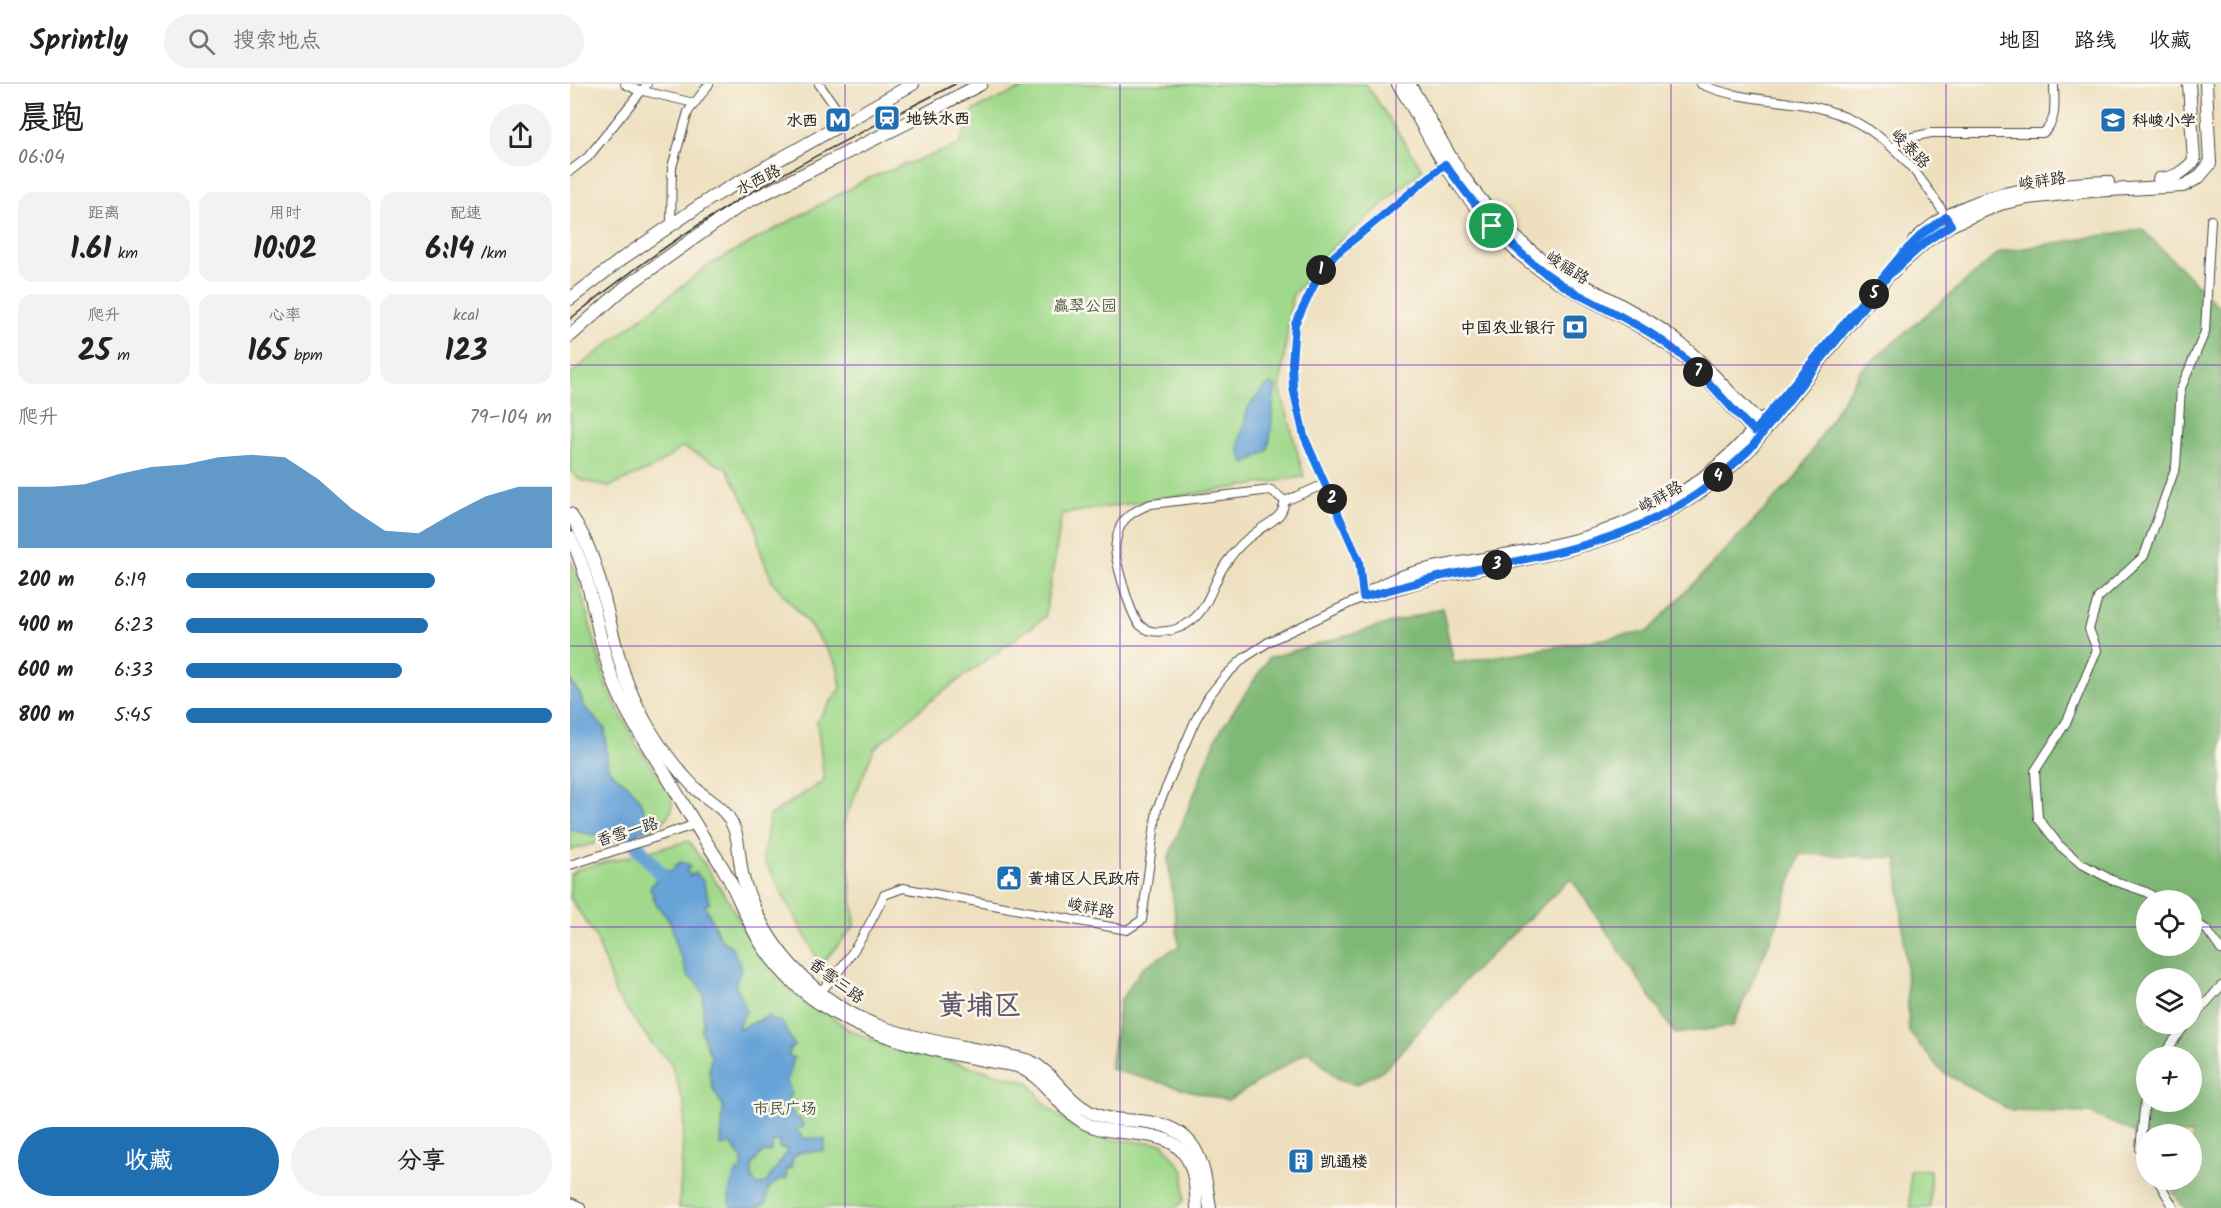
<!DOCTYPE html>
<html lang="zh">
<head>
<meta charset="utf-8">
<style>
	:root { --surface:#fff; --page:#f2f2f2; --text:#222; --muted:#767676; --line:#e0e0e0; --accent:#1f6fb2 }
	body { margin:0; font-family:Kalam,"LXGW WenKai TC",sans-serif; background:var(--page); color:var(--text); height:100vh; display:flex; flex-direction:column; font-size:22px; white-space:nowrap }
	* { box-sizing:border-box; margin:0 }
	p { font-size:20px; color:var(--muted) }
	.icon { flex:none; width:33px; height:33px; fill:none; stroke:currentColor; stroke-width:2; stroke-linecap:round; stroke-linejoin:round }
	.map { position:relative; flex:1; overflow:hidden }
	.panel { display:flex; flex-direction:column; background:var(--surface); width:570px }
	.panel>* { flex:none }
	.fabs { position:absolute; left:1566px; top:806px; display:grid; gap:12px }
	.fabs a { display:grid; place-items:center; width:66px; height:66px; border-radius:50%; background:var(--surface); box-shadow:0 6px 24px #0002; font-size:30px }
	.pin { position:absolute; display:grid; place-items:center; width:51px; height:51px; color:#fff; margin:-26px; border:3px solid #fff; border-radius:50%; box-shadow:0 2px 6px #0007 }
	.km { position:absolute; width:30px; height:30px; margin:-15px; border-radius:50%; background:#222; color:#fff; font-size:16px; line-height:30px; text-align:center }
	.round { display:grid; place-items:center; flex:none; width:63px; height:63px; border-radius:32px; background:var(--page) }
	.summary { display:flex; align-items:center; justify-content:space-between; height:102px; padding:0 18px }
	h1 { font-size:33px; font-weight:700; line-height:45px }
	.figures { display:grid; grid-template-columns:repeat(3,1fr); gap:9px; height:102px; padding:6px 18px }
	.figures div { display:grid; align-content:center; border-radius:15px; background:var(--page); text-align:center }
	.figures b { font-size:30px; font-weight:700 }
	.figures small { font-size:16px; font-weight:400 }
	.figures p { font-size:16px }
	.chart { height:168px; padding:12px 18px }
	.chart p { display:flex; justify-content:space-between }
	.chart svg { width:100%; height:108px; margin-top:6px; fill:var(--accent); opacity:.7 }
	.cta { display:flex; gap:12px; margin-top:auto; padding:12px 18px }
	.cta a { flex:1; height:69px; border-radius:36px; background:var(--accent); color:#fff; font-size:24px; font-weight:700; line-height:69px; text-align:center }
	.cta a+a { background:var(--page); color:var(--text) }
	ul { padding:0 18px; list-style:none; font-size:20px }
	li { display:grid; grid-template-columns:96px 72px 1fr; align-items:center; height:45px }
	li i { height:15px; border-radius:8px; background:var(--accent) }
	header { display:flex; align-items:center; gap:36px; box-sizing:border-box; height:84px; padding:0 30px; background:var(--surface); border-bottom:2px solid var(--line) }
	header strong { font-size:28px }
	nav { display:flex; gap:33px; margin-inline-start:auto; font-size:21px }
	.search { width:420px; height:54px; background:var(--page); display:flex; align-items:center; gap:15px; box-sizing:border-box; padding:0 21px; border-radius:33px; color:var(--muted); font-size:22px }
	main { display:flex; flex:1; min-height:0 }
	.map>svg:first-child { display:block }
	.green { fill:#a0d98b; stroke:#66825b; stroke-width:1.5 }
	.forest { fill:#80b977; stroke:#567251; stroke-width:1.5; fill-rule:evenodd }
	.water { fill:#66a3d7; stroke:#486781; stroke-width:1.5; fill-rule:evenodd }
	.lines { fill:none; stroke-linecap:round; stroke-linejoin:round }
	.river { stroke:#66a3d7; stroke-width:15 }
	.street-casing { stroke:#484641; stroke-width:10 }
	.secondary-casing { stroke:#484641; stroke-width:14 }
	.street { stroke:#fff; stroke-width:8 }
	.secondary { stroke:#fff; stroke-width:12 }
	.tram { stroke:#2b2b2b; stroke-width:1.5 }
	.route-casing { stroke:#fff; stroke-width:12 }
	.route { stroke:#1a73e8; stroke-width:8 }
	.grid { fill:none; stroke:#7b2cbf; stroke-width:1.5; stroke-opacity:0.55 }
	.labels { text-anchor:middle; stroke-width:5; stroke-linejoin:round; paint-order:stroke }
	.poi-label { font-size:16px; font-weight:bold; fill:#2b2b2b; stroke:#fbf7ec; text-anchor:start }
	.street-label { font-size:16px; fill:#2b2b2b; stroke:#fbf7ec }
	.park-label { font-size:16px; fill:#485643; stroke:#fbf7ec }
	.town-label { font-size:28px; font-weight:bold; fill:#63576b; stroke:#fbf7ec }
</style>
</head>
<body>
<header>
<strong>Sprintly</strong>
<div class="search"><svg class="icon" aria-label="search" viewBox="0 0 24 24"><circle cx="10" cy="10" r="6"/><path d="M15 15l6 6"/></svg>搜索地点</div>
<nav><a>地图</a><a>路线</a><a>收藏</a></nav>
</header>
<main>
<section class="panel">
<div class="summary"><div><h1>晨跑</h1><p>06:04</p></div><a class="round"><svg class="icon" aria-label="share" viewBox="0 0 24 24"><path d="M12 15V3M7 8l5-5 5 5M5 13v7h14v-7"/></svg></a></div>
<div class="figures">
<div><p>距离</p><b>1.61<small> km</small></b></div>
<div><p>用时</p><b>10:02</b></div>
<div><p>配速</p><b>6:14<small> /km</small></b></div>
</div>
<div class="figures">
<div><p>爬升</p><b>25<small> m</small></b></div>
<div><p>心率</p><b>165<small> bpm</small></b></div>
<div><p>kcal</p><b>123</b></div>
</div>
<div class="chart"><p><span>爬升</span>79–104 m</p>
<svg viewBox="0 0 160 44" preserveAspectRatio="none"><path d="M0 44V19L10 19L20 18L30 14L40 11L50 10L60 7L70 6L80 7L90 16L100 28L110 37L120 38L130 30L140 23L150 19L160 19V44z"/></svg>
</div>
<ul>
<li><b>200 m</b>6:19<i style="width:68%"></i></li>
<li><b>400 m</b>6:23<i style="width:66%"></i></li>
<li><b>600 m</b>6:33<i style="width:59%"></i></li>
<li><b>800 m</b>5:45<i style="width:100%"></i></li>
</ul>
<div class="cta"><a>收藏</a><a>分享</a></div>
</section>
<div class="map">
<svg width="1651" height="1124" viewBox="0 0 1651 1124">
	<rect width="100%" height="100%" fill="#fbf7ec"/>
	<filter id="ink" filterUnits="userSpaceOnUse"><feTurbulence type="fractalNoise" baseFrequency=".0167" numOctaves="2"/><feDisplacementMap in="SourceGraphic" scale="12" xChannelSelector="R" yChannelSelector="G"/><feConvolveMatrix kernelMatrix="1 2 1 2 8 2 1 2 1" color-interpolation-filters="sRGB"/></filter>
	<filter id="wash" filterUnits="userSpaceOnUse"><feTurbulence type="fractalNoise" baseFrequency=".008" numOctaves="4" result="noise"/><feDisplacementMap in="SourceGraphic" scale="24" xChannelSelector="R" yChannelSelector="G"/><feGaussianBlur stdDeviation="1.35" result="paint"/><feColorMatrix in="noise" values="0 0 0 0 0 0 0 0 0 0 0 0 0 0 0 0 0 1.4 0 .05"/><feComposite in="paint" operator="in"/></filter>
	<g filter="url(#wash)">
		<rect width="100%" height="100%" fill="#eee0bf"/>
		<g class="green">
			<polygon points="462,0 796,0 852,85 756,170 722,212 710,304 734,393 492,430 475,533 360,617 304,665 274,738 285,841 251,881 193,774 200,731 254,697 247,637 271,604 267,580 238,539 202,497 191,469 184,436 157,385 113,363 84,383 39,403 11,396 0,387 0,290 139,181 299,94 389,61 404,26"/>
			<polygon points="0,476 5,485 37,603 66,660 102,708 102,726 90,742 0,766"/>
			<polygon points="119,757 158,816 187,868 220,901 279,946 310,959 458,998 478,1024 507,1046 540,1056 593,1059 614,1087 614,1116 606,1124 109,1124 115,1023 101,979 83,961 46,911 26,853 0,814 0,791 9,785"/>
			<rect x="1340" y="1086" width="20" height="38"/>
		</g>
		<path class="forest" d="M1572,145L1651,225V1124H1614L1595,1095H1622V1050H1576V1068L1563,1048L1520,1029L1442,1027L1371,987L1339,948L1336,881L1327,774L1230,770L1208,838L1163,942L1105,950L1001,794L898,893L815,985L786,1001L767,994L738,967L658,1017L540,985L550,917L572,884L609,862L598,775L648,650L699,574L872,524L884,579L1077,548L1227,392L1290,287L1430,168ZM1576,816H1622V861H1576ZM1576,894H1622V939H1576ZM1576,972H1622V1017H1576Z"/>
		<g class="water">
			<path d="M701,300L706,303C700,324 704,348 697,367L675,380L668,364L678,324L694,303Z"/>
			<path d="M0,596L11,612L13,621L35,645L38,685C45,692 54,697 61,704C72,715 75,730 79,745L46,756L0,746Z"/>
			<path d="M111,778L120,781V784L116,786L120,792L125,789L133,797L140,819L135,821L151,856L162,863L171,883L165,902L172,913L176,928L169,941V945L199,932L204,937H211L225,962L220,964L219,972L224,974L217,998L222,1010L218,1014L221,1026L225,1033L230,1035L234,1041L233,1043L226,1045V1048L231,1050L233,1054L255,1055L254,1067L231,1068L223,1073L221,1084H217L216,1088L217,1093L215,1096L212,1094L198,1105L196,1119L186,1124H162C156,1110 160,1101 167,1088H171C175,1074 169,1070 161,1060L151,1062L153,1022L143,1005L139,988L141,973L131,947C137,930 130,927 134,912L128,899L117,891L112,873L108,869L101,839L86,820L80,804L90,789L103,786L106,781ZM203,1057H209V1064L217,1065L218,1070L215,1071L196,1099L188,1101L182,1095V1081L192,1069L199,1068L202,1065Z"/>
		</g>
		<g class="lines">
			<polyline class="river" points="58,751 90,789"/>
		</g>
	</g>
	<g filter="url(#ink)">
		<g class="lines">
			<defs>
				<g id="street">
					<polyline points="55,0 65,5 124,19"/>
					<polyline points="249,0 276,38"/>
					<path d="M1131,0C1162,14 1196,15 1230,20C1302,31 1344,77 1379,138"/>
					<path d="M1323,63L1342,53L1361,49H1473C1488,37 1484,18 1484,0"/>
					<polyline points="0,87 18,73 77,0"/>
					<polyline points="101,141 102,83 118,28 139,0"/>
					<path d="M701,406L715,417C714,421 713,426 710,430C704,438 693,442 685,449C675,456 666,465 659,475C643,494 641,522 621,537C609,547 582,553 570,541C561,533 548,485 546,472C544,462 547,449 551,441C557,430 570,424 581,420Z"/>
					<polyline points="715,417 755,400"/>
					<polyline points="0,781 124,741"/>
					<polyline points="1589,816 1576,808 1542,796 1510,779 1489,761 1468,734 1465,687 1497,637 1527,566 1519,545 1528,514 1574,472 1606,382 1611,304 1635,248 1641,136"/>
					<polyline points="1622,836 1637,846 1651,866"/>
					<path d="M248,910C277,882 297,848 314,811L333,804L557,846L572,836L587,725L625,637L639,612L655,592L674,574L700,557L793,513L789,477L734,352L723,304L722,279L725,240L751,187L765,171L875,80"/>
					<polyline points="1622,935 1651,902"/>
					<polyline points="1592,972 1617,939"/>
					<polyline points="1576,1006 1570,1065 1576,1076"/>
					<polyline points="1587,1095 1604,1124"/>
				</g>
				<g id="secondary">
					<path d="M828,0C841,19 851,39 862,59C883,96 909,130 939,160C987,208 1055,226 1107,268C1138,292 1161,325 1189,352"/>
					<path d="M839,0C858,30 872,62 892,91C913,121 940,151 970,174C1011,204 1059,221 1099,251C1135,277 1161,314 1195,342"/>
					<path d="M1589,95C1605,94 1612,89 1624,77L1619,0"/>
					<path d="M1344,157C1395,107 1471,101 1538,98"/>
					<polyline points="0,215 53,174 141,114 343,0"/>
					<polyline points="0,252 54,204 171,121 347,34 411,0"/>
					<path d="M0,430C35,479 36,546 58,601C73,639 96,674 124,703C134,714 150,720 158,733C170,750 168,770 172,789C174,802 181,816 186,828C210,880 259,925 314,944C361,960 412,964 460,977C484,989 496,1016 520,1028C536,1036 552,1036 570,1037C628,1042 633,1075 640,1124"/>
					<path d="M0,453C22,495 25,543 40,588C53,626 75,658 96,691C113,719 128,746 146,773C165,800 174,833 192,861C248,949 353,965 447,982C478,995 486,1022 513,1038C547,1058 605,1036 621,1083C626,1096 626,1110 627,1124"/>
					<path d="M802,507C834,486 877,482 914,475C949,468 983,463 1017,453C1088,431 1149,390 1195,333"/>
					<path d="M793,513C823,506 852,496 882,490C960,474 1038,463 1108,422C1135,407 1158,386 1180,365L1318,192L1357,157L1381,141L1430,120L1458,114L1521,107L1613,102L1628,94L1640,80L1636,0"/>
					<polyline points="0,1120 9,1124"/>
				</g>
			</defs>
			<use href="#street" class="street-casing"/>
			<use href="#secondary" class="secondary-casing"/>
			<use href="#street" class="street"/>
			<use href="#secondary" class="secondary"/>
			<path class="tram" d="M0,235C49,196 98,159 152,126C227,79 307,41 385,0"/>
		</g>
	</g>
	<g class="lines" filter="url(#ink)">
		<defs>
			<path id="route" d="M875,80C911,131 949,176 1004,208C1039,227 1076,243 1107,268C1136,291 1157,322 1184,347L1332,170L1351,151L1376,133L1381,141L1357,157L1318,192L1180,365C1158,386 1135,407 1108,422C1038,463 960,474 882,490C852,496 823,506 793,513L789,477L734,352L723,304L722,279L725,240L751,187L765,171Z"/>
		</defs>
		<use href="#route" class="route-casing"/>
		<use href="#route" class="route"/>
	</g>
	<path class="grid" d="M275,0V1124M550,0V1124M826,0V1124M1101,0V1124M1376,0V1124M0,281H1651M0,562H1651M0,843H1576M1622,843H1651"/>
	<defs>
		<symbol id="station-square" viewBox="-11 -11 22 22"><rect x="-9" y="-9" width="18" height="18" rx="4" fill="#1f6fb2" stroke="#fbf7ec"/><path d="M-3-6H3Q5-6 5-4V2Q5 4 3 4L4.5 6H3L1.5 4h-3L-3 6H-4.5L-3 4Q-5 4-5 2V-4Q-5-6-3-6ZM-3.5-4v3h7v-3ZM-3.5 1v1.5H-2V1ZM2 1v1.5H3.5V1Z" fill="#fff"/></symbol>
		<symbol id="metro-square" viewBox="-11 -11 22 22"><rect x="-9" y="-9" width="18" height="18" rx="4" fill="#1f6fb2" stroke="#fbf7ec"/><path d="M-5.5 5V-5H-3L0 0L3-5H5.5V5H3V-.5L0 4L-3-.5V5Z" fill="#fff"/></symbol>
		<symbol id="school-square" viewBox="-11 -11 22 22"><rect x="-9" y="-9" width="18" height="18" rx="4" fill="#1f6fb2" stroke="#fbf7ec"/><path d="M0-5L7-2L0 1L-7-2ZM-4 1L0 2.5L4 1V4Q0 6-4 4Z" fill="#fff"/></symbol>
		<symbol id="bank-square" viewBox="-11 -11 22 22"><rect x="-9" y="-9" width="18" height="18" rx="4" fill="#1f6fb2" stroke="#fbf7ec"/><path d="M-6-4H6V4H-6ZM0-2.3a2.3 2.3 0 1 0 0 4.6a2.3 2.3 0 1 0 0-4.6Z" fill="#fff"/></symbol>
		<symbol id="civic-square" viewBox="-11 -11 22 22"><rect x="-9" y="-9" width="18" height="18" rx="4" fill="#1f6fb2" stroke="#fbf7ec"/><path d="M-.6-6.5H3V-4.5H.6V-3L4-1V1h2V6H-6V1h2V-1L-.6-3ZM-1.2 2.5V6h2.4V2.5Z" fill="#fff"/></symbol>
		<symbol id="building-square" viewBox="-11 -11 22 22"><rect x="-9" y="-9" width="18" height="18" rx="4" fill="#1f6fb2" stroke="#fbf7ec"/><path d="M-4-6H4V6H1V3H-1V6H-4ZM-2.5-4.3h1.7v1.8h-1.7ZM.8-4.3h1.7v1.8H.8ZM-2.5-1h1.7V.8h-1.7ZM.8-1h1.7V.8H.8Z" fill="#fff"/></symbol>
	</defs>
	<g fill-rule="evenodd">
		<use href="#station-square" x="302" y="19" width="30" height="30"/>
		<use href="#metro-square" x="253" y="21" width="30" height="30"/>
		<use href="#school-square" x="1528" y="21" width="30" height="30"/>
		<use href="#bank-square" x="990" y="228" width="30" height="30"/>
		<use href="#civic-square" x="424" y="779" width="30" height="30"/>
		<use href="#building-square" x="716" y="1062" width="30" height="30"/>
	</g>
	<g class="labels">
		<g class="poi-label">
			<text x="336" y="40">地铁水西</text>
			<text x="248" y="42" text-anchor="end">水西</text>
			<text x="1562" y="42">科峻小学</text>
			<text x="986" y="249" text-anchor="end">中国农业银行</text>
			<text x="458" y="800">黄埔区人民政府</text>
			<text x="750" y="1083">凯通楼</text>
		</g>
		<g class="street-label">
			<text transform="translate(1341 64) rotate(46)" y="6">峻泰路</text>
			<text transform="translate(188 95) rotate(-27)" y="6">水西路</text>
			<text transform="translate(1472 96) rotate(-8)" y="6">峻祥路</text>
			<text transform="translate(998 183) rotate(32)" y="6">峻福路</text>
			<text transform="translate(1090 412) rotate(-29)" y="6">峻祥路</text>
			<text transform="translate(57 747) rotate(-17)" y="6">香雪一路</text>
			<text transform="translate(521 823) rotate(11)" y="6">峻祥路</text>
			<text transform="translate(267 896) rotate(37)" y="6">香雪三路</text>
		</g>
		<g class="park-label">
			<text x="515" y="227">赢翠公园</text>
			<text x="215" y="1030">市民广场</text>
		</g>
		<g class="town-label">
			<text x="410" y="930">黄埔区</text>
		</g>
	</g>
</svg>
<div class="fabs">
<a><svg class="icon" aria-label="locate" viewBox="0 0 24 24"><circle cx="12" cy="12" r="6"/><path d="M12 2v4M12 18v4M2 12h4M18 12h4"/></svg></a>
<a><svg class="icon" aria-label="layers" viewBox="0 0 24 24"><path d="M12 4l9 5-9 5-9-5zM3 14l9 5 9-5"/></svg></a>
<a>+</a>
<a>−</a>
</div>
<div class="pin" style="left:922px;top:142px;background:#1e9e55"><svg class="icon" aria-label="arrive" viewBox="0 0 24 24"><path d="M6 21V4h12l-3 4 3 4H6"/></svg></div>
<b class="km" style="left:751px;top:186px">1</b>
<b class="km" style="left:762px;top:415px">2</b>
<b class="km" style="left:927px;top:481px">3</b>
<b class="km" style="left:1148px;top:393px">4</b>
<b class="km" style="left:1304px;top:210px">5</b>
<b class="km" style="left:1128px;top:288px">7</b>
</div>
</main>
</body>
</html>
